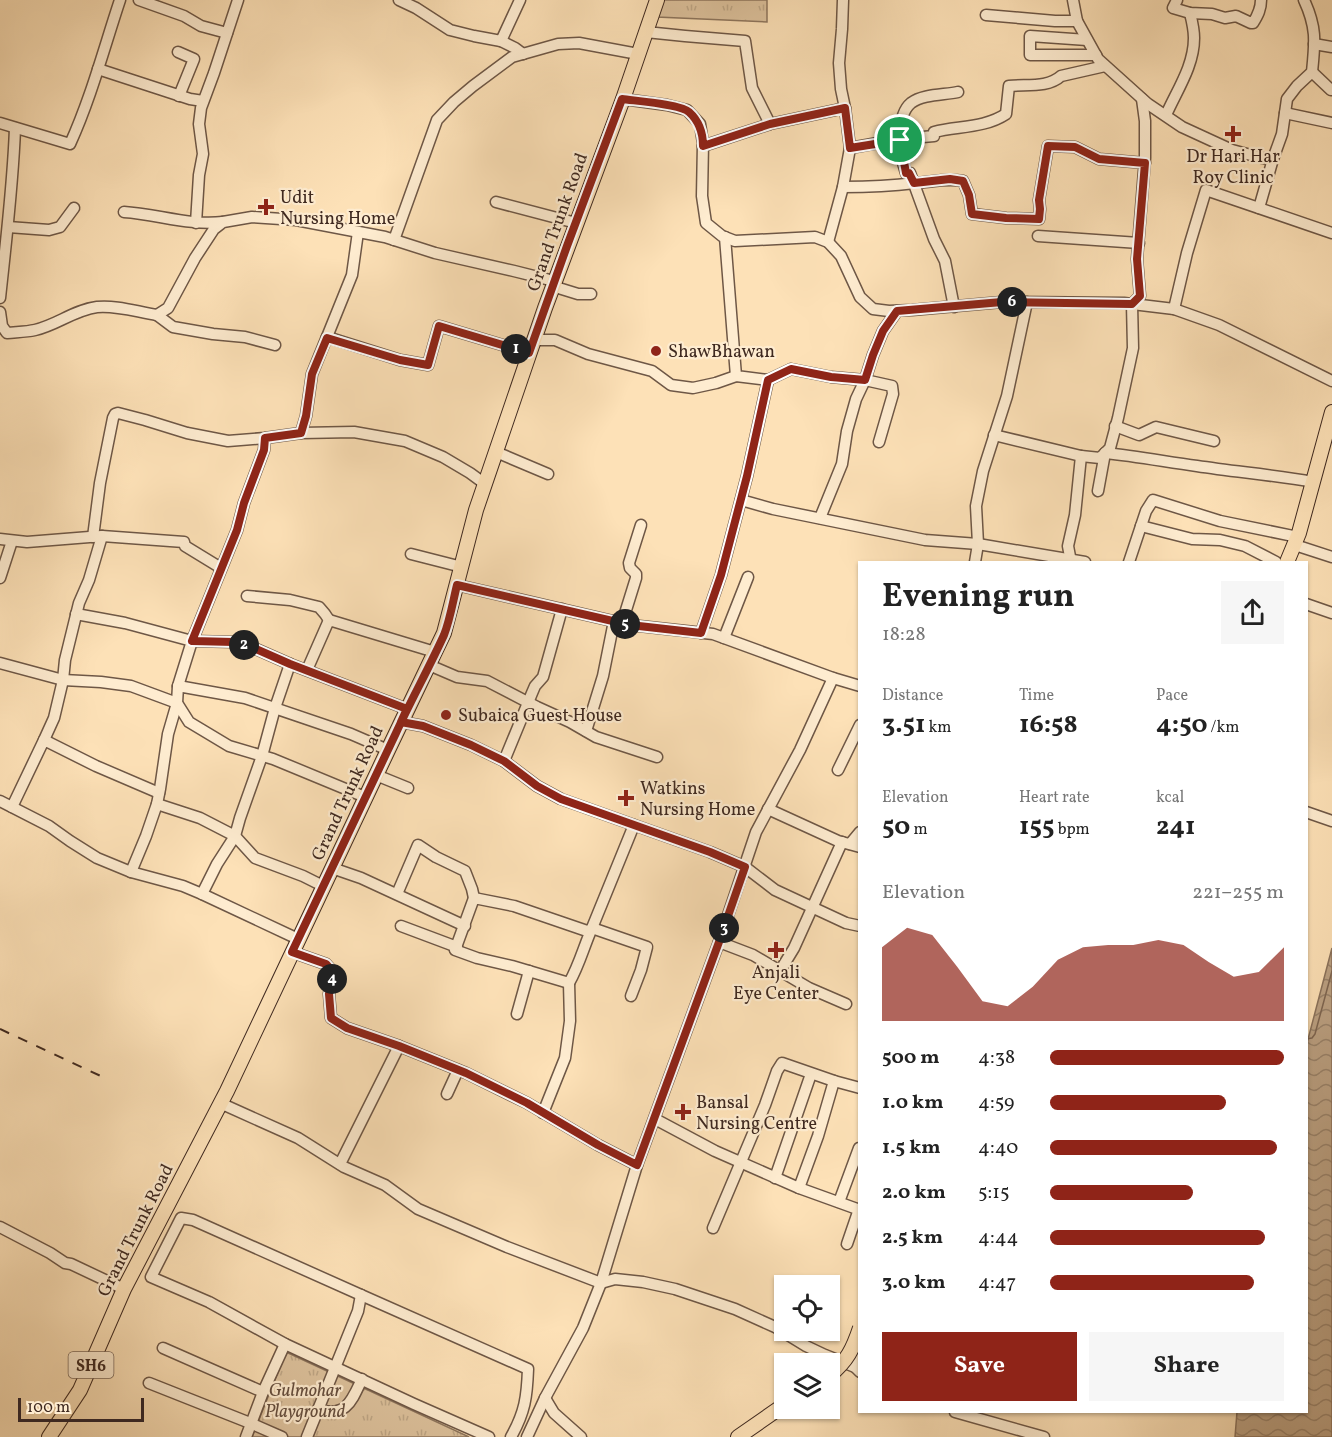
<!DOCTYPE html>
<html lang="en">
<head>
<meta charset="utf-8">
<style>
	:root { --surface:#fff; --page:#f6f6f6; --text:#222; --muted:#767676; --accent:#8f2418 }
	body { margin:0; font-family:Vollkorn,serif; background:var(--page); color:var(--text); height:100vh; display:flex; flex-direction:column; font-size:22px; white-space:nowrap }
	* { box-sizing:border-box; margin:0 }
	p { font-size:20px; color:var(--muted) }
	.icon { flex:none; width:33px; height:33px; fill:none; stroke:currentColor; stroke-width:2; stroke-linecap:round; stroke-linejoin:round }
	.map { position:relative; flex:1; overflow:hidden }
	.details { position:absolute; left:858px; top:561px; width:450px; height:852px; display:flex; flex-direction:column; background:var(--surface); border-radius:0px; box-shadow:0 2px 4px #0004 }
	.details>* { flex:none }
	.buttons { position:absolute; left:774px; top:1275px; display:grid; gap:12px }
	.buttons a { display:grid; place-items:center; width:66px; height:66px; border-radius:0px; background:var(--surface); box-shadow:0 2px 4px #0004; font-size:30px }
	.scale { position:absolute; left:18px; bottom:15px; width:126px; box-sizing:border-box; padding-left:6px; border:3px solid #3f2920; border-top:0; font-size:16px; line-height:21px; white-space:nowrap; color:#3f2920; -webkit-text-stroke:4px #feecd0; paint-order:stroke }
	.pin { position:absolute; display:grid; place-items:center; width:51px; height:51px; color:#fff; margin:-26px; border:3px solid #fff; border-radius:50%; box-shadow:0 2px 6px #0007 }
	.km { position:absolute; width:30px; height:30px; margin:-15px; border-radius:50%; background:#222; color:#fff; font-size:16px; line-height:30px; text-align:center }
	.round { display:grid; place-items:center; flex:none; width:63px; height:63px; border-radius:0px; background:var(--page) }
	.head { display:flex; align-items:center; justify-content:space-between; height:102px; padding:0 24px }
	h1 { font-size:33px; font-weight:700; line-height:45px }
	.figures { display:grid; grid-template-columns:repeat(3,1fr); gap:9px; height:102px; padding:6px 24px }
	.figures div { display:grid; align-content:center }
	.figures b { font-size:26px; font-weight:700 }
	.figures small { font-size:16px; font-weight:400 }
	.figures p { font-size:16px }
	.chart { height:168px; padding:12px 24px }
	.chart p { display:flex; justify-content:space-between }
	.chart svg { width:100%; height:108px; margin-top:6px; fill:var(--accent); opacity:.7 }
	.cta { display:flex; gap:12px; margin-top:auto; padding:12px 24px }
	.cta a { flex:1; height:69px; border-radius:0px; background:var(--accent); color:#fff; font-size:24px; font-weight:700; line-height:69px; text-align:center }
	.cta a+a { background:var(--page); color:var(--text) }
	ul { padding:0 24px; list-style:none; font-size:20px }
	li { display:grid; grid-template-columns:96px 72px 1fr; align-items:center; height:45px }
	li i { height:15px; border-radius:8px; background:var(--accent) }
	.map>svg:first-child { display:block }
	.grass { fill:url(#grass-tufts); stroke:#8e765e; stroke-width:1.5 }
	.water { fill:url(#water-waves); stroke:#8a725c; stroke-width:1.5 }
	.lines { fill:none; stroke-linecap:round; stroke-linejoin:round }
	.shore { stroke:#7e6652; stroke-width:1.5 }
	.minor-casing { stroke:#6e5746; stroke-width:13 }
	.major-casing { stroke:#3f2920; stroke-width:16 }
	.minor { stroke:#feecd0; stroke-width:10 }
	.major { stroke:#fde1b7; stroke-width:14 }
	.rail { stroke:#3f2920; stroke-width:2; stroke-dasharray:10 10; stroke-linecap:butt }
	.major-bridge-casing { stroke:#3f2920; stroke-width:16; stroke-linecap:butt }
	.major-bridge { stroke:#fde1b7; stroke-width:14 }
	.route-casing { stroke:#fff; stroke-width:12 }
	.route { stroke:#8f2418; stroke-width:8 }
	.poi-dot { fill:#8f2418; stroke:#feecd0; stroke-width:2 }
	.labels { text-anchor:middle; stroke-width:4.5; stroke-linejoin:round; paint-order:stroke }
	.shield { fill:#feecd0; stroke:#786455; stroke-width:1.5 }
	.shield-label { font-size:16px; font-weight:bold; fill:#3f2920 }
	.poi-label { font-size:18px; fill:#3f2920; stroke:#feecd0; text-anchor:start }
	.street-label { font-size:18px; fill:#3f2920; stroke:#feecd0 }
	.park-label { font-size:18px; font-style:italic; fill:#664f3f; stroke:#feecd0 }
</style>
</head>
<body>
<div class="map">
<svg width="1332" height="1437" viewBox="0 0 1332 1437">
	<defs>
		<pattern id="grass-tufts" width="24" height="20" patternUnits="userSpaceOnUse" patternTransform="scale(1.5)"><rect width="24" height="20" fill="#ddc29d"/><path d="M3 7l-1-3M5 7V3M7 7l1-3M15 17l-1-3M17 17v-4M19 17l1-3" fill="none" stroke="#bfa787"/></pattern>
		<pattern id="water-waves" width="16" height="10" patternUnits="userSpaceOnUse" patternTransform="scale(1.5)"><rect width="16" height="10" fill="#bca284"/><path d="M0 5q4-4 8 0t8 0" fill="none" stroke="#9a846c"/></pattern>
	</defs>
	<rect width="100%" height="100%" fill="#fde1b7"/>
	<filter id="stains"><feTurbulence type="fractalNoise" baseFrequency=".00333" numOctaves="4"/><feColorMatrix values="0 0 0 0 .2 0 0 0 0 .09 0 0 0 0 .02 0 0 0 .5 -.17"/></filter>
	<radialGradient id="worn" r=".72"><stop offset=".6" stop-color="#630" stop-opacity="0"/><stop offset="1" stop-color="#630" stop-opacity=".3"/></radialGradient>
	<g class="grass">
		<polygon points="663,0 767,0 767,22 657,17"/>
		<polygon points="286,1352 469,1437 252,1437"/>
	</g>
	<polygon class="water" points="1332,948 1332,1437 1235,1437 1237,1412 1306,1412 1307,1043"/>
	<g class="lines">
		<polyline class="shore" points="1306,1039 1312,1038 1315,1034 1332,971"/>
		<defs>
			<g id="minor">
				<polyline points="139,0 184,16 201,26 227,33"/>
				<polyline points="399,0 416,8 450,30 474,36 501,41 515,48 523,54"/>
				<path d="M1073,0L1077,21L1098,59L1148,104L1182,127L1232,150L1262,158L1273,159L1282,134L1287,99L1297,86L1312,72C1315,42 1317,28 1304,0"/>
				<path d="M1177,0L1173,8L1190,13L1212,14L1225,18L1236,16L1251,23H1253C1258,15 1261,9 1261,0"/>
				<polyline points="986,15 1055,21 1077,21"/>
				<polyline points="646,32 685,36 745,41 752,88 770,124"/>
				<polyline points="1087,40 1030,36 1030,55 1096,55"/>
				<polyline points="501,41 520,0"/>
				<polyline points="1314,44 1332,47"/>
				<polyline points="178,52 194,59 179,96"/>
				<polyline points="98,69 190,99 203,101"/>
				<polyline points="1312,72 1331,90"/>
				<polyline points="623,99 667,105 687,110 700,124 703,143 702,196 706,223 722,236 735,241 815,237 828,242 841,256 860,297 873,309 889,311 912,310 1002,302 1124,303 1174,309 1219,325 1332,381"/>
				<polyline points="1285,113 1332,123"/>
				<path d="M1166,115C1177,90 1194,66 1194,38C1194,30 1192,21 1190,13"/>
				<path d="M0,123L70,144C91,98 104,48 120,0"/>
				<polyline points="703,146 770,124 845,108"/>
				<path d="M850,148L900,139L934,136V132C958,126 985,128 1006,114L1009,86C1026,84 1048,88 1061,76L1105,66"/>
				<path d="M843,187C867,187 891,186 915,183C932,182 946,178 963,181L969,195L972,214L1006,218L1039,219L1040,209L1039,200L1048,146L1075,147L1099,159L1145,163"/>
				<polyline points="496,202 576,223"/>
				<polyline points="1259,208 1273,159"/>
				<path d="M124,212C157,214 189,226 223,222"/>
				<polyline points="196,223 199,175 203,154 199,124 201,108 214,73 238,0"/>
				<polyline points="8,227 49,230 60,227 74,208"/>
				<polyline points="1038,236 1139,243"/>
				<polyline points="725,237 736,376 768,380 791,369 831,377 865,380 873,355 883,331 897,311"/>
				<polyline points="394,240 437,120 454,102 473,86 512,57 558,44 579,43 638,54"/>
				<polyline points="828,242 843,187 850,148 845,108 841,89 839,63 842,29 843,0"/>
				<polyline points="552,286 578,294 591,294"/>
				<path d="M0,298C6,241 13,185 15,128"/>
				<path d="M954,307L945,261L934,239L910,173H906C900,156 895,116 911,103C923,94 944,95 958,92"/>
				<polyline points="1174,309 1187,253 1206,190 1332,233"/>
				<path d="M0,312L2,326L7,333C16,332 26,332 35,330C57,325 74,310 97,307C117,305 137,312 157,315L168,308L195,258L214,229L223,222L252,217L296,220L385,237L435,253L514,271L554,281"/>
				<polyline points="157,315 173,327 213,334 245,337 275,345"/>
				<polyline points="327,337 400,360 428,365 439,326 529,353"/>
				<polyline points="534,340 555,340 588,354 652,371 671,385 693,388 716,383 736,376"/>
				<polyline points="1115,426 1139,435 1156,427 1214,441"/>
				<polyline points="301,433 306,416 312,374 352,275 358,232"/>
				<polyline points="994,435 1081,456 1100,458 1110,448 1118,418 1133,348 1132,304 1140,296 1137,259 1145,158 1145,121 1142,99"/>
				<polyline points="496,452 548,474"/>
				<path d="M1098,491L1105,453C1136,456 1167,462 1197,466C1236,472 1274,475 1313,482"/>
				<polyline points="741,500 773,509 925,540 978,544 1085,562"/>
				<polyline points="820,518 842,464 847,431 856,399 865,380 892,386 893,394 879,442"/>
				<polyline points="1141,526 1192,539 1220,540 1245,546 1276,562"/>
				<polyline points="93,537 100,483 113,418 115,414 118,413 145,420 187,433 228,441 265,438 301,433 354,432 405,441 443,457 470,473 485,484"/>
				<polyline points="0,539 27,542 102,536 184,542 185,546 221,568"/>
				<polyline points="1295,545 1332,557"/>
				<polyline points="411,554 462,567"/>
				<polyline points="975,562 978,544 976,506 983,471 1007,396 1027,302"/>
				<polyline points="1071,562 1068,546 1075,515 1081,456"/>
				<polyline points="1129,562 1146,511 1153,500 1220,521 1298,537"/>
				<polyline points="0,578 12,541"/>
				<polyline points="457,585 630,625 713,634 833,678 860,686"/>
				<polyline points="247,596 290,600 319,607 325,614 329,620"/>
				<polyline points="1306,604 1332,613"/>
				<polyline points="76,614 125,623 192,641 234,642 249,646 290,664 407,709"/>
				<polyline points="622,623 636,578 636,574 630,568 629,563 641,525"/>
				<polyline points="701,633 721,575 747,476 768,380"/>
				<polyline points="724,638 748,577"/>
				<polyline points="0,663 63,680 101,682 131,686 177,703 168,734 160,789 157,804 146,836 131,872"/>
				<polyline points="429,665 457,677 487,681 537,707 570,722 596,737 657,757"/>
				<polyline points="307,670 329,620 435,652"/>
				<polyline points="178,686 192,641 237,530 244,503 264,450 265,438"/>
				<polyline points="401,722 423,726 471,745 504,761 537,786 561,799 710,852 745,867 775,890 846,923 860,926"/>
				<polyline points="586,731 603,676 614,621"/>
				<polyline points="44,740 54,718 63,680 65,660 79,603 89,580 102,536"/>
				<polyline points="504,761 532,693 535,686 543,677 562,609"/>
				<polyline points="838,770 860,725"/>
				<polyline points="376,775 408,788"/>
				<polyline points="365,797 273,759 229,746 189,722 177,703 178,686 245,698 351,734 388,750"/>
				<polyline points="0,801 49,826 70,841 97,858 131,872 183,886 202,894 298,939"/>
				<polyline points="157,804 200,818 235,836 255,858 303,876 323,886"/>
				<polyline points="12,807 44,740 96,766 159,793"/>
				<polyline points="768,809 838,841 860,847"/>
				<polyline points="1306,812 1332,821"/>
				<polyline points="850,844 860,832"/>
				<polyline points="332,868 361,878 465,926"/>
				<polyline points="202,894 217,864 235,836 240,818 262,756 275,708 290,664"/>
				<polyline points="397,894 418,845 436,857 465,871 472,889 474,898"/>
				<polyline points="401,926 457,947"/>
				<polyline points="592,928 647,947 641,970 631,996"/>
				<path d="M590,932L514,906L474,898L455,950L477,958L512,966L569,983C579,966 584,946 592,928L634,825"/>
				<polyline points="719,942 753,955 809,988 846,1004"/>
				<polyline points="292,952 326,964 333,972 329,994 331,1018 347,1028 399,1046 466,1073 527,1103 598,1145 637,1165"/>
				<polyline points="780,971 794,948 842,842"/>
				<polyline points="517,1014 529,971"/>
				<polyline points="834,1081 860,1088"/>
				<polyline points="447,1094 458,1070"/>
				<polyline points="220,1103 298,1138 344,1167 385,1185 418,1209 507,1247 601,1283 615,1279 643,1282 675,1289 735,1309 775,1327 806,1346 825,1355 855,1367 860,1372"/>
				<polyline points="543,1113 565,1058 570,1021 569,983"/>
				<polyline points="655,1119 715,1151 799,1188 860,1210"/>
				<polyline points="340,1164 399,1046"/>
				<polyline points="775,1178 811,1074"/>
				<polyline points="839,1202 859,1148"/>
				<polyline points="0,1227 50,1253 65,1263 71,1264 124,1289"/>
				<polyline points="713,1228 765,1105 777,1071 782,1063 834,1081 818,1136 799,1188"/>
				<polyline points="847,1244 859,1209"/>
				<polyline points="163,1348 263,1392"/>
				<polyline points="855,1367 860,1354"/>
				<polyline points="149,1383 250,1423 282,1437"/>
				<polyline points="545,1398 554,1413 581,1437"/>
				<path d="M318,1409C346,1419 352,1400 362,1379"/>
				<polyline points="955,1412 1044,1437"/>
				<polyline points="246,1437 263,1392 285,1344"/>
				<polyline points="307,1437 358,1311 361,1295"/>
				<path d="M489,1437L414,1404L285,1344L209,1302L151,1277L181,1218L193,1220L361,1295L528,1369C527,1397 525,1412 511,1437"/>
				<polyline points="527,1437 545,1398 583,1328 601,1283 637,1165 719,942 756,832 800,750 833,678"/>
			</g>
			<g id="major">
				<polyline points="1287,562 1299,533 1332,412"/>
				<polyline points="49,1437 80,1390 124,1289 227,1091 388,750 444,633 476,510 545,308 623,99 657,0"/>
				<polyline points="738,1437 784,1405"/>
			</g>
		</defs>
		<use href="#minor" class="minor-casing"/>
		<use href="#major" class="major-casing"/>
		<use href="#minor" class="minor"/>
		<use href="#major" class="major"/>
		<polyline class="rail" points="0,1029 105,1078"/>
		<defs>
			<path id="major-bridge" d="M830,1375C847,1361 853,1349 860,1328"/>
		</defs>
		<use href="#major-bridge" class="major-bridge-casing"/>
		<use href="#major-bridge" class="major-bridge"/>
	</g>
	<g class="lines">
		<defs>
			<path id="route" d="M900,140L850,148L845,108L770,124L703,146C703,133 699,121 689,112C680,104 636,101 622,99L567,246L529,353L439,326L428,365L400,360L327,338L312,374L306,416L301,433L265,438L264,450L244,503L237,530L192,641L234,642L249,646L290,664L407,709L401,722L423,726L471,745L504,761L537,786L561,799L710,852L745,867L719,942L637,1165L598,1145L527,1103L466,1073L399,1046L347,1028L331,1018L329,994L333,972L326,964L292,952L396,733C411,700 429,668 444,635C450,620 453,601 457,585L630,625L701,633L721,575L747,476L768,380L791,369L831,377L865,380L873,355L883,331L897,311L1002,302L1132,304L1140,296L1137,259L1145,163L1099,159L1075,147L1048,146L1039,200L1040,209L1039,219L1006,218L972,214L969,195L963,181L950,179L914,183L909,173H906L900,140"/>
		</defs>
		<use href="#route" class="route-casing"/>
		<use href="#route" class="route"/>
	</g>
	<g class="poi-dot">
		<path d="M1230 125h6v6h6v6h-6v6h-6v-6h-6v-6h6z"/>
		<path d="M263 198h6v6h6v6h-6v6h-6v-6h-6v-6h6z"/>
		<circle cx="656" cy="351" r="6"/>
		<circle cx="446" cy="715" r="6"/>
		<path d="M623 789h6v6h6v6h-6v6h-6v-6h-6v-6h6z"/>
		<path d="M773 941h6v6h6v6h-6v6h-6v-6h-6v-6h6z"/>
		<path d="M680 1103h6v6h6v6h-6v6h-6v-6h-6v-6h6z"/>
	</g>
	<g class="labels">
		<rect class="shield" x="68.5" y="1352" width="45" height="26" rx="4.5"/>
		<g class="shield-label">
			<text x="91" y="1371">SH6</text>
		</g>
		<g class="poi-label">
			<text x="1233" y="162" text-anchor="middle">Dr Hari Har<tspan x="1233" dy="21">Roy Clinic</tspan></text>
			<text x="280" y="203">Udit<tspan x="280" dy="21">Nursing Home</tspan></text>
			<text x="668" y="357">ShawBhawan</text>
			<text x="458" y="721">Subaica Guest House</text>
			<text x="640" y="794">Watkins<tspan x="640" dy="21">Nursing Home</tspan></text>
			<text x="776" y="978" text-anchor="middle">Anjali<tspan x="776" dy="21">Eye Center</tspan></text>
			<text x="696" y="1108">Bansal<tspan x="696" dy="21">Nursing Centre</tspan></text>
		</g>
		<g class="street-label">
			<text transform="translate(557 222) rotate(-70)" y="6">Grand Trunk Road</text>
			<text transform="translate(347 793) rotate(-65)" y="6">Grand Trunk Road</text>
			<text transform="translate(135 1230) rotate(-63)" y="6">Grand Trunk Road</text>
		</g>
		<g class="park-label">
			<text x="305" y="1396">Gulmohar<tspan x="305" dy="21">Playground</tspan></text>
		</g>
	</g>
	<rect width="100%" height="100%" filter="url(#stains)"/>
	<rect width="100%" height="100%" fill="url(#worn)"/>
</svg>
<div class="buttons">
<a><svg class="icon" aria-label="locate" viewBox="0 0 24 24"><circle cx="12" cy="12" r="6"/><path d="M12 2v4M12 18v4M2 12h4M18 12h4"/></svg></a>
<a><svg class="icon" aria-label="layers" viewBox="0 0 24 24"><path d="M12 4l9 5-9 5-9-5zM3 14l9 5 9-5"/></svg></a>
</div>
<div class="scale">100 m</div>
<div class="pin" style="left:900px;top:140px;background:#1e9e55"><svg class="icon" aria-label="arrive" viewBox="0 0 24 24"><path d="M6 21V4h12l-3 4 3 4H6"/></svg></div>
<b class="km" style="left:516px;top:349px">1</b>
<b class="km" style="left:244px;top:645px">2</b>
<b class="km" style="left:724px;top:928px">3</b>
<b class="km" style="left:332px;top:979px">4</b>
<b class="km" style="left:625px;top:624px">5</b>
<b class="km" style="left:1012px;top:302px">6</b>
<section class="details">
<div class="head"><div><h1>Evening run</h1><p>18:28</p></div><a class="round"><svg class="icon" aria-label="share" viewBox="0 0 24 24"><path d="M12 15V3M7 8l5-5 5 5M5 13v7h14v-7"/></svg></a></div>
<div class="figures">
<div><p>Distance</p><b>3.51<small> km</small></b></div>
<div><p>Time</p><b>16:58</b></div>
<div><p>Pace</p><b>4:50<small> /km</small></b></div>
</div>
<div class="figures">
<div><p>Elevation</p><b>50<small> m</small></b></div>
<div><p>Heart rate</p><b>155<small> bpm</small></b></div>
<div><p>kcal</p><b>241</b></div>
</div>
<div class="chart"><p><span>Elevation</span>221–255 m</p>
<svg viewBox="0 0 160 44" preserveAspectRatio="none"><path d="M0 44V14L10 6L20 9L30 22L40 36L50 38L60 30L70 19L80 14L90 13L100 13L110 11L120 13L130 20L140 26L150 24L160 14V44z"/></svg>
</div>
<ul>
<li><b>500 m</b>4:38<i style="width:100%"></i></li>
<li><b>1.0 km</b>4:59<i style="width:75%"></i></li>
<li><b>1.5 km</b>4:40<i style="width:97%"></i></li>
<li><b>2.0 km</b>5:15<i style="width:61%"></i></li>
<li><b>2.5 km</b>4:44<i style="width:92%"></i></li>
<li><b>3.0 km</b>4:47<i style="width:87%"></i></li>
</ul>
<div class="cta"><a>Save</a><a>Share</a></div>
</section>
</div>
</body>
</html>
